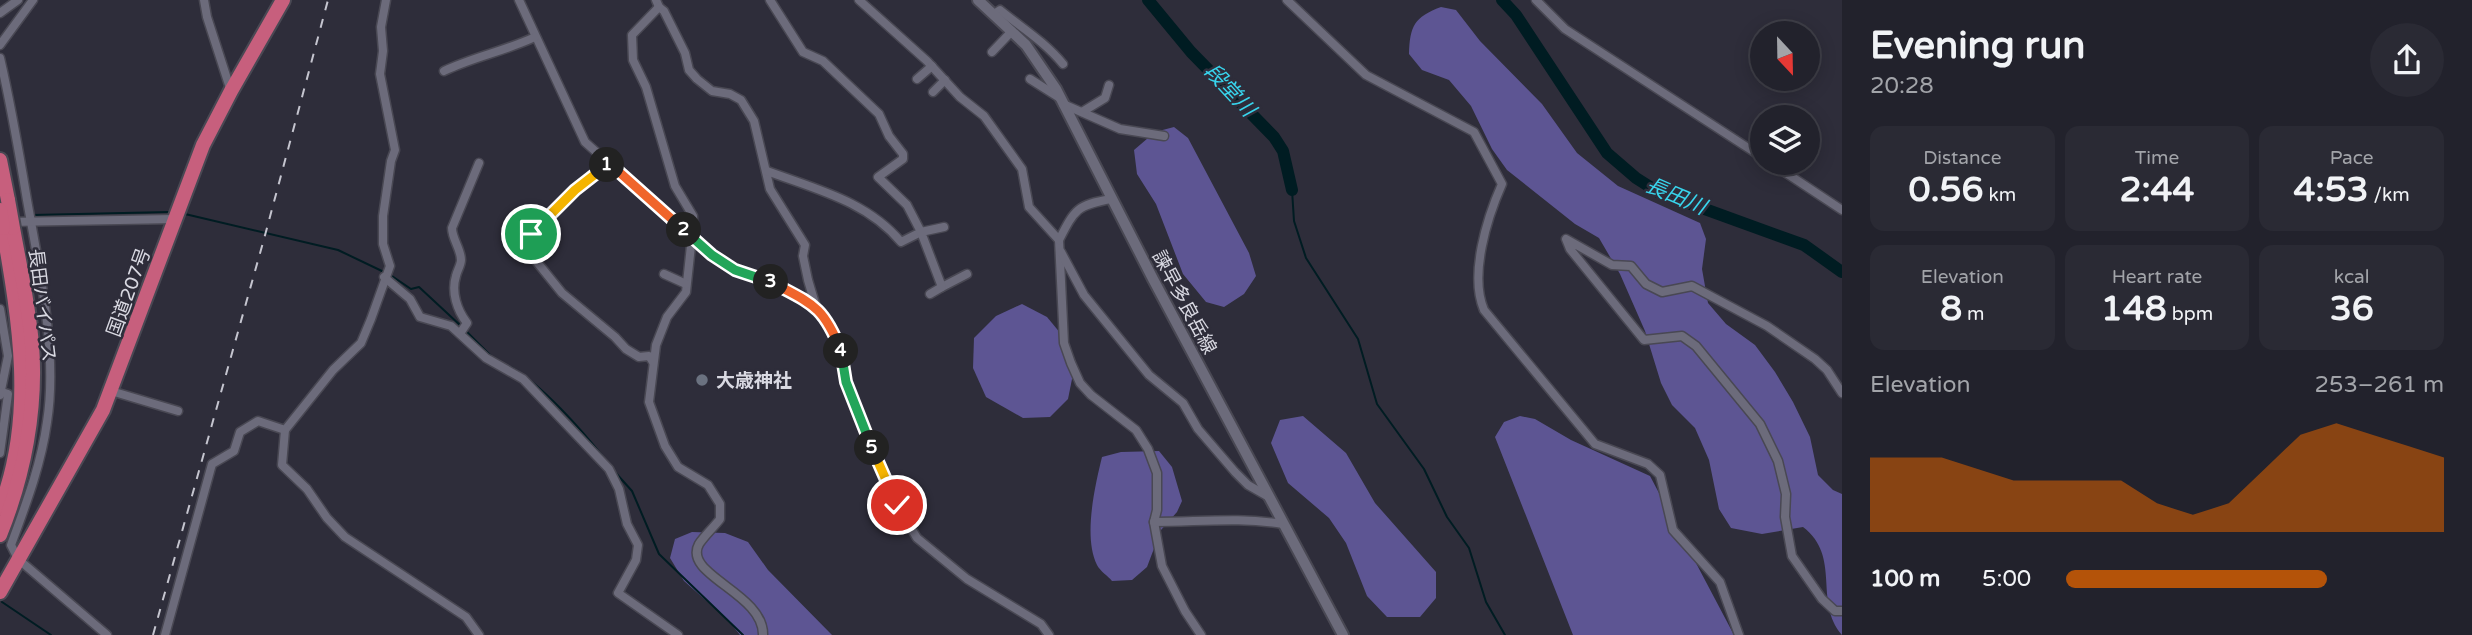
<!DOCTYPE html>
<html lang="en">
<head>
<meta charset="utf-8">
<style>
	:root { --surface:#22222c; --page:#2a2a34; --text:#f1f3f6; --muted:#a2a4a9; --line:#3f3f48; --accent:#b45309 }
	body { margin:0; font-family:"Varela Round","Noto Sans JP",sans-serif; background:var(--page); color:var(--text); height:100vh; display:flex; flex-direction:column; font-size:26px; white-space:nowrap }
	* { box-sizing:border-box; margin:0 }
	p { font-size:23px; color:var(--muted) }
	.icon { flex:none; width:38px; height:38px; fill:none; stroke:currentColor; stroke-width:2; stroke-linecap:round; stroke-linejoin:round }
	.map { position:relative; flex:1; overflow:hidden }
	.panel { display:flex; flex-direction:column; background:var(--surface); width:630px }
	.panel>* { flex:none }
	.needle { width:46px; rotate:158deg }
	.fabs { position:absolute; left:1750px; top:21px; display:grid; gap:14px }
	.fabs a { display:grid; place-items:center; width:70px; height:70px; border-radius:50%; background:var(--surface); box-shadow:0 4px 18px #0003,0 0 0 2px var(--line); font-size:35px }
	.pin { position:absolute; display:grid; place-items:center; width:60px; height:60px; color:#fff; margin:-30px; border:4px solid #fff; border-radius:50%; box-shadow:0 2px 7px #0007 }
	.km { position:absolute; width:35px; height:35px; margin:-18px; border-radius:50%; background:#222; color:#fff; font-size:19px; line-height:35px; text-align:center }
	.round { display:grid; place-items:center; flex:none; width:74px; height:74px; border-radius:37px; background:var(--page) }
	.headline { display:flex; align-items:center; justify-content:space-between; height:119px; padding:0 28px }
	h1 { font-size:38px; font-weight:800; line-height:52px }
	.stats { display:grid; grid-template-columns:repeat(3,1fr); gap:10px; height:119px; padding:7px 28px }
	.stats div { display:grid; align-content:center; border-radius:14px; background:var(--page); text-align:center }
	.stats b { font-size:35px; font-weight:800 }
	.stats small { font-size:19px; font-weight:400 }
	.stats p { font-size:19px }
	.chart { height:196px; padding:14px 28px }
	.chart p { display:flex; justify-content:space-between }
	.chart svg { width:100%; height:126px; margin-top:7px; fill:var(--accent); opacity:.7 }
	ul { padding:0 28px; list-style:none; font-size:23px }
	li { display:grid; grid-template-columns:112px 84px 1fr; align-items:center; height:52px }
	li i { height:18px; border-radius:9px; background:var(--accent) }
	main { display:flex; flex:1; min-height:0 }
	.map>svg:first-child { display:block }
	.forest { fill:#5d5593 }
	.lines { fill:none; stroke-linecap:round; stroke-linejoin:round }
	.stream { stroke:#001c22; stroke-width:2 }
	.river { stroke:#001c22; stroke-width:12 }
	.street-casing { stroke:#494853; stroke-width:11 }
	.secondary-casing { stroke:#494853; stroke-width:14 }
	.highway-casing { stroke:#494853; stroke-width:18 }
	.street { stroke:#6c6b7b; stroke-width:8 }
	.secondary { stroke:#6c6b7b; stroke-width:10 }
	.highway { stroke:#c75f7d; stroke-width:14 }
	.rail { stroke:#c5c5cf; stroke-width:2; stroke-dasharray:9 9; stroke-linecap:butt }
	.highway-bridge-casing { stroke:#494853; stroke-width:18; stroke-linecap:butt }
	.highway-bridge { stroke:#c75f7d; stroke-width:14 }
	.split-1-casing { stroke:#fff; stroke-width:14 }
	.split-2-casing { stroke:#fff; stroke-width:14 }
	.split-3-casing { stroke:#fff; stroke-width:14 }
	.split-4-casing { stroke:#fff; stroke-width:14 }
	.split-5-casing { stroke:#fff; stroke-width:14 }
	.split-6-casing { stroke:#fff; stroke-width:14 }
	.split-1 { stroke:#f5b400; stroke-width:9 }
	.split-2 { stroke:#f0652b; stroke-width:9 }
	.split-3 { stroke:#22a559; stroke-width:9 }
	.split-4 { stroke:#f0652b; stroke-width:9 }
	.split-5 { stroke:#22a559; stroke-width:9 }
	.split-6 { stroke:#f5b400; stroke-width:9 }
	.worship-dot { fill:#6b7280; stroke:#2e2d3a; stroke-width:2.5 }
	.labels { text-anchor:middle; stroke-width:5; stroke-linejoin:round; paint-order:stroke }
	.street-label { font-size:19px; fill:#d9d9e2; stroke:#2e2d3a }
	.poi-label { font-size:19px; font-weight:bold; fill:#d9d9e2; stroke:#2e2d3a; text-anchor:start }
	.water-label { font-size:21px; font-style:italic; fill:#38d5ed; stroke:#2e2d3a }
</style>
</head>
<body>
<main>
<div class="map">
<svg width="1842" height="635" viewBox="0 0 1842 635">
	<rect width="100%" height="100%" fill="#2e2d3a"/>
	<g class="forest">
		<path d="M1441,7L1456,10L1480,41L1542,104L1577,153L1618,186L1700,223L1706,239L1702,269L1708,303L1726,324L1755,345L1775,372L1793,402L1810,437L1818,475L1833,490L1842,494V635C1813,601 1842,557 1803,527L1762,534L1731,528L1719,509L1709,460L1695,428L1672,405L1661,383L1645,331L1620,274L1599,238L1575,224L1507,170L1492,149L1471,106L1449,80L1422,70L1409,54C1410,26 1414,17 1441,7Z"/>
		<polygon points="1174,127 1188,138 1249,253 1256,276 1244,294 1224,307 1206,302 1183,274 1156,204 1137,174 1134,150 1155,132"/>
		<polygon points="1022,304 1047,317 1066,340 1074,369 1068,399 1050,417 1023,418 986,397 973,368 974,338 996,316"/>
		<polygon points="1303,416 1346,453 1375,503 1436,572 1436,598 1420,617 1387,617 1367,596 1346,543 1329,518 1288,483 1271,443 1280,420"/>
		<polygon points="1520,416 1535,419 1571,440 1650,476 1734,635 1573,635 1495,437 1504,422"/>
		<path d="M1159,451L1172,467L1182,501L1177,512L1161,530L1147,567L1132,580L1112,581C1108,576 1100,571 1097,565C1083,537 1095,486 1102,457L1121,452Z"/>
		<polygon points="692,532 725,533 748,542 768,570 832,635 740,635 728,620 684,581 670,558 675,539"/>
	</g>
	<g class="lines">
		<g class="stream">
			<polyline points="1292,190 1294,221 1306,258 1358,339 1377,404 1424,469 1447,517 1469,548 1486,602 1505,635"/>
			<polyline points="185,214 338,250 384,272"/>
			<polyline points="32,215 169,212"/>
			<polyline points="389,274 411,289 419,287 461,326"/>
			<polyline points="465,330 491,356"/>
			<path d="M511,367C542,385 581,429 604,458"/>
			<polyline points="614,471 632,491 659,554 743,635"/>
			<polyline points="2,602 51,635"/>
		</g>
		<g class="river">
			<polyline points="1148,0 1191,52 1274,137 1283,151 1292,190"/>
			<polyline points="1502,0 1516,15 1607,153 1636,178 1658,192 1804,245 1842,272"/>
		</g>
		<defs>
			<g id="street">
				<polyline points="204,0 207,17 230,88"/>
				<polyline points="386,0 381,27 383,51 380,74 395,150 391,161 383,216 383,244 390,266 371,319 361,343 333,370 285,430 282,465 307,489 327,518 345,537 466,617 479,635"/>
				<polyline points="519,0 585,142 712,255 735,270 770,281 816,307 831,326 844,360 846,382 858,416 897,505 917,538 967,579 1041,624 1049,635"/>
				<polyline points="656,0 659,7 664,11 685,53 689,70 697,79 712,91 730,94 741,100 754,121 770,189 805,245 803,256 808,280 816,307"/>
				<polyline points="859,0 927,61 960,97 984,116 1022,169 1029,207 1059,240 1064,343 1071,363 1080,383 1091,395 1136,430 1148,449 1157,473 1157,510 1154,522 1162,566 1185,611 1201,635"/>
				<path d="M1287,0L1366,75L1474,132L1502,184C1487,218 1469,275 1484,310L1595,444L1648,464L1660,475L1673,530L1720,582L1739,635"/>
				<polyline points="1536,0 1565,29 1762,157"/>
				<path d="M659,7L632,35L633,60L646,87L675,186L693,216V227L686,292L667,317L656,345L649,402L665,446L678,467L708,485L720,504V519C714,527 705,535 699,544C682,575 764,593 763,635"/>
				<polyline points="0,13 18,0"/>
				<path d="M994,14L1000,10C1022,28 1045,42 1063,64"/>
				<polyline points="0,45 33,0"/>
				<polyline points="992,52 1012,31"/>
				<path d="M0,58C11,105 19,152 27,200C39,268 58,353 47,422C41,465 26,504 11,545L18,559L107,635"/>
				<path d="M444,71C473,57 505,51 535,37"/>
				<polyline points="917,79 932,66"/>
				<polyline points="1030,79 1060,98"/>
				<polyline points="933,92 945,80"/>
				<polyline points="1063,104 1120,129 1164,136"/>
				<polyline points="1082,112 1105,98 1109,85"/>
				<polyline points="609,163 575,190 531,234 527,243 528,251 562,293 615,337 626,349 639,357 649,356 653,362"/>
				<polyline points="1771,163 1842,210"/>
				<path d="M767,171C815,189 867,201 901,242L921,232L907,205L878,177L903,159V154L889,136L879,114L823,61L803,52L770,0"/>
				<polyline points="9,222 174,219"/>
				<path d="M1059,240C1075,209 1077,205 1111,199"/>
				<polyline points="1061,252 1084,295 1149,375 1183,403 1198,429 1235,472 1248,485 1269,497"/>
				<polyline points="664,274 686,284"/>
				<polyline points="384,277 410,299 420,317 451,326 486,358 523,379 609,469 619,489 627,524 638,545 636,560 618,593 678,635"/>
				<polyline points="942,287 967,274"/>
				<polyline points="930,294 942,287 921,232 944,227"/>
				<polyline points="0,309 8,356 0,395"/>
				<path d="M461,332L467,323C457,310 451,292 456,276C457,271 461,265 461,260C461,249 452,239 452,228L479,163"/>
				<polyline points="111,391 178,411"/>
				<polyline points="1842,393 1827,370 1815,359 1767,326 1692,286 1662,292 1646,284 1631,266 1612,265 1566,239 1570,249 1644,340 1682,336 1696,346 1760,424 1778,461 1786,494 1785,517 1792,556 1822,599 1835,611 1842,611"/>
				<polyline points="0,453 8,394 2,392"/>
				<path d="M1154,522C1199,522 1240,517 1283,524"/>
				<polyline points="165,635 212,464 234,451 240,432 258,421 285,430"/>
			</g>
			<polyline id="secondary" points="978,0 1026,45 1056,89 1153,279 1343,635"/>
			<g id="highway">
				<polyline points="0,160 8,200"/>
				<path d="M0,508C36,417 19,320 3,228"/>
				<path d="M0,535C24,476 37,409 32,345C29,306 20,267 13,228"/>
				<polyline points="0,592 103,410 203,145 231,91 283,0"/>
			</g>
		</defs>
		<use href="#street" class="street-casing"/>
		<use href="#secondary" class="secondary-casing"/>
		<use href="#highway" class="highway-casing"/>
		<use href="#street" class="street"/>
		<use href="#secondary" class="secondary"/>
		<use href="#highway" class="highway"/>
		<polyline class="rail" points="153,635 264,239 328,0"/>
		<defs>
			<g id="highway-bridge">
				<polyline points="8,200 13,228"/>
				<polyline points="0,210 3,228"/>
			</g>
		</defs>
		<use href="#highway-bridge" class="highway-bridge-casing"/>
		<use href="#highway-bridge" class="highway-bridge"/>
	</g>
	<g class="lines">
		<defs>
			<polyline id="split-1" points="531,234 575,190 607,165"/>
			<polyline id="split-2" points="607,165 609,163 684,230"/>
			<polyline id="split-3" points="684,230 712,255 735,270 771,282"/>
			<path id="split-4" d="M771,282C812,304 823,305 841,351"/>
			<polyline id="split-5" points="841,351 846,382 872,448"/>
			<polyline id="split-6" points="872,448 897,505"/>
		</defs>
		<use href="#split-1" class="split-1-casing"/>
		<use href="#split-2" class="split-2-casing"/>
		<use href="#split-3" class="split-3-casing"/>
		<use href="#split-4" class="split-4-casing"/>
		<use href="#split-5" class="split-5-casing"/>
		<use href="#split-6" class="split-6-casing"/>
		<use href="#split-1" class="split-1"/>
		<use href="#split-2" class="split-2"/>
		<use href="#split-3" class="split-3"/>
		<use href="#split-4" class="split-4"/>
		<use href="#split-5" class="split-5"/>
		<use href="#split-6" class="split-6"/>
	</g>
	<circle class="worship-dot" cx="702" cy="380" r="7"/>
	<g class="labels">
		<g class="street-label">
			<text transform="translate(128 292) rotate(-70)" y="7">国道207号</text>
			<text transform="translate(1185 302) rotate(62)" y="7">諫早多良岳線</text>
			<text transform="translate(43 305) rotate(83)" y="7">長田バイパス</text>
		</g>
		<g class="poi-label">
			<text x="716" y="387">大歳神社</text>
		</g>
		<g class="water-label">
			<text transform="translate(1230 90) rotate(47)" y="7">段堂川</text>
			<text transform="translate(1676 196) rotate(23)" y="7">長田川</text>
		</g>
	</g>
</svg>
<div class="fabs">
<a><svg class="needle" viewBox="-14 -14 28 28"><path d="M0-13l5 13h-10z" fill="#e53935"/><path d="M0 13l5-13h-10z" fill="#a2a4a9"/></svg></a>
<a><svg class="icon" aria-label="layers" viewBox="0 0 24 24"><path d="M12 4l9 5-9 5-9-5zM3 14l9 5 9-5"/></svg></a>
</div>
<div class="pin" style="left:531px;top:234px;background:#1e9e55"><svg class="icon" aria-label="arrive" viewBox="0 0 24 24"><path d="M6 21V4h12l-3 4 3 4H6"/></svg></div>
<div class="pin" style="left:897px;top:505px;background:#d93025"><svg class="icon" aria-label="check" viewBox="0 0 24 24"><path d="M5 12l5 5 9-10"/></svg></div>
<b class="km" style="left:607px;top:165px">1</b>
<b class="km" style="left:684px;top:230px">2</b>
<b class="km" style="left:771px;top:282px">3</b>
<b class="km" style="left:841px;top:351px">4</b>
<b class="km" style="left:872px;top:448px">5</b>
</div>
<section class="panel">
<div class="headline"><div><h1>Evening run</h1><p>20:28</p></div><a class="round"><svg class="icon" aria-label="share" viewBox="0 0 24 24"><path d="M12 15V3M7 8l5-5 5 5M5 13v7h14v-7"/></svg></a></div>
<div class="stats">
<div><p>Distance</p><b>0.56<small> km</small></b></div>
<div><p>Time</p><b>2:44</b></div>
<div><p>Pace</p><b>4:53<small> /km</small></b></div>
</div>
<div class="stats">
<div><p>Elevation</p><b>8<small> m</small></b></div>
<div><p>Heart rate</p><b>148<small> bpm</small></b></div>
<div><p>kcal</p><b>36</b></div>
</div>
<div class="chart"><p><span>Elevation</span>253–261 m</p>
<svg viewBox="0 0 160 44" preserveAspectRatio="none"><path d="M0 44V18L10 18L20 18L30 22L40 26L50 26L60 26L70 26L80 34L90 38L100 34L110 22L120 10L130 6L140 10L150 14L160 18V44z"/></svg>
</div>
<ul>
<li><b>100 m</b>5:00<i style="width:69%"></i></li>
</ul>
</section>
</main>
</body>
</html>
